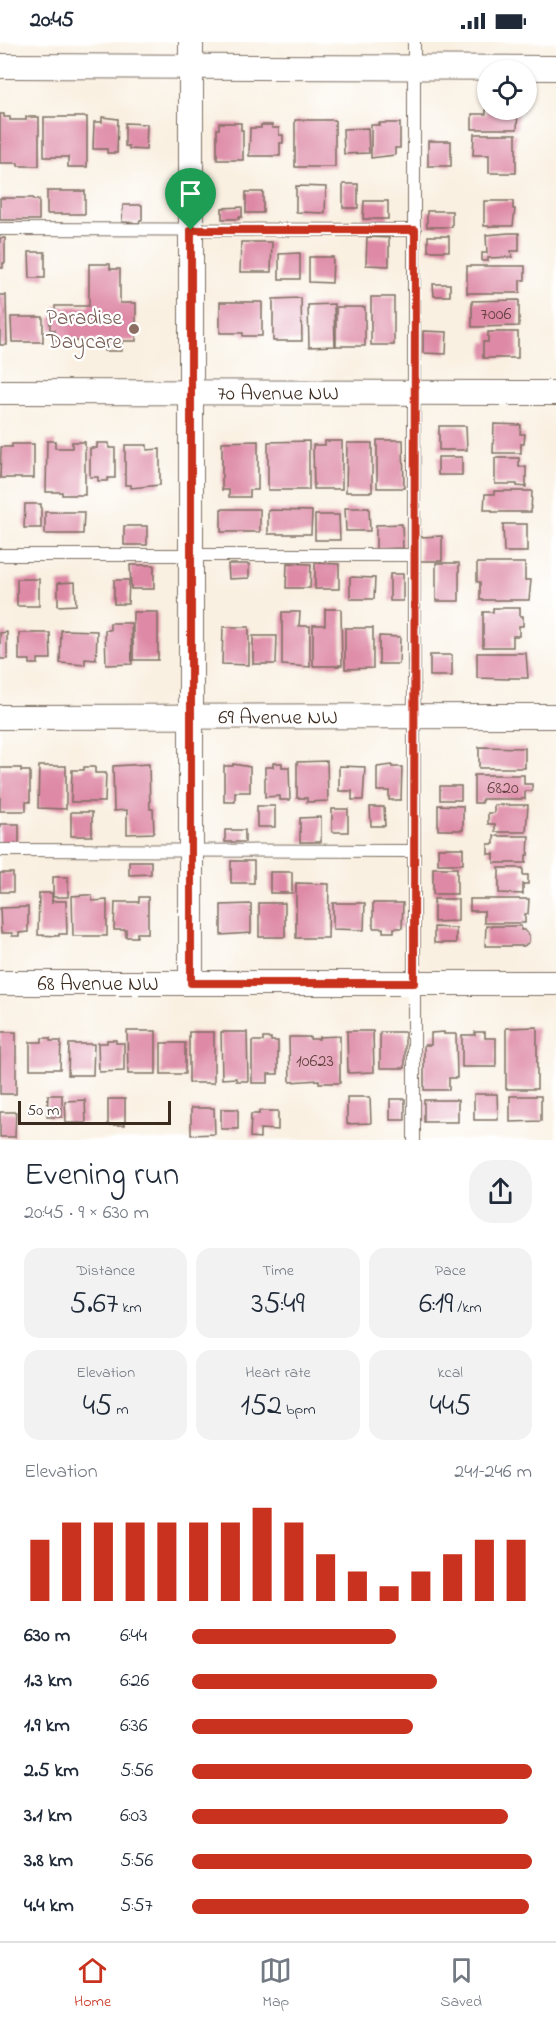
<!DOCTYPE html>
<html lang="en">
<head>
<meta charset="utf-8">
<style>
	:root { --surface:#fff; --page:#f2f2f3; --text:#1f2937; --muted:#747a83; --line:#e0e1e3; --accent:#c8321e }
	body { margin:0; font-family:"Indie Flower",sans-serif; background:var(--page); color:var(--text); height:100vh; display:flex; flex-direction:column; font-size:22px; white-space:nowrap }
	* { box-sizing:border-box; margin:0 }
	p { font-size:20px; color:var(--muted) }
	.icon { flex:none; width:33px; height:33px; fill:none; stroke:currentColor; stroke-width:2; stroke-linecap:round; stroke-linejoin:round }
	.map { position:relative; height:1098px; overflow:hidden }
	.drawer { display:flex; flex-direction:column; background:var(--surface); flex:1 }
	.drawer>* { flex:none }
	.controls { position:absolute; left:477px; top:18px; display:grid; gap:12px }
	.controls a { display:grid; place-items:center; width:60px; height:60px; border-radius:50%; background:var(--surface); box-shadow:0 2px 4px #0004; font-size:30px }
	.scale { position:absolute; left:18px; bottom:15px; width:153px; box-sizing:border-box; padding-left:6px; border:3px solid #3b2a1e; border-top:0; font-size:16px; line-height:21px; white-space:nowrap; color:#3b2a1e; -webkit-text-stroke:4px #fff; paint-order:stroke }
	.pin { position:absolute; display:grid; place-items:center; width:51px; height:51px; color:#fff; margin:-62px -26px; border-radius:50% 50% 50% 0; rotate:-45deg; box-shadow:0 0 6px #0007 }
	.pin .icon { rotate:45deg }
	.round { display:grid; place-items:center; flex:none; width:63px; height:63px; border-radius:24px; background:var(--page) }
	.headline { display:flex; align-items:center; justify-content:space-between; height:102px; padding:0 24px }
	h1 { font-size:33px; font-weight:600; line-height:45px }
	.metrics { display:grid; grid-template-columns:repeat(3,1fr); gap:9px; height:102px; padding:6px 24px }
	.metrics div { display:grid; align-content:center; border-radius:15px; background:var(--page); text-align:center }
	.metrics b { font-size:30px; font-weight:600 }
	.metrics small { font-size:16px; font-weight:400 }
	.metrics p { font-size:16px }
	.chart { height:168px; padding:12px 24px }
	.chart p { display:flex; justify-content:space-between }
	.chart svg { width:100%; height:108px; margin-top:6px; stroke:var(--accent); stroke-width:6 }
	ul { padding:0 24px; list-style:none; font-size:20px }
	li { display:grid; grid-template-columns:96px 72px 1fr; align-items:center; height:45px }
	li i { height:15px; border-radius:8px; background:var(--accent) }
	.status { display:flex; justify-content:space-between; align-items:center; height:42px; padding:0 30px; background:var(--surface); direction:ltr }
	.status svg { height:16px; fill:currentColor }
	.dock { display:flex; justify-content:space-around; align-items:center; height:84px; border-top:2px solid var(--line); background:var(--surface); font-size:16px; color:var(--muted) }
	.dock a { display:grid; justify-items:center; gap:3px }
	.dock .active { color:var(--accent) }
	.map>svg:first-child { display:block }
	.building { fill:#de89a6 }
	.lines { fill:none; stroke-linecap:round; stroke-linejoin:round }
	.lane-casing { stroke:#7e6f62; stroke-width:14 }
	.street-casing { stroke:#7e6f62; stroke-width:26 }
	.lane { stroke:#fff; stroke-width:12 }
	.street { stroke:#fff; stroke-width:24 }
	.route-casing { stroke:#fff; stroke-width:12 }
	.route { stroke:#c8321e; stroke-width:8 }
	.education-dot { fill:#8d6e63; stroke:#fff; stroke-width:2 }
	.labels { text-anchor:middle; stroke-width:4.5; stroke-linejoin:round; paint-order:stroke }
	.number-label { font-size:18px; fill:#644240 }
	.education-label { font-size:21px; fill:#785e54; stroke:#fff; text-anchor:end }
	.street-label { font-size:21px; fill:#3b2a1e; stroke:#fff }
</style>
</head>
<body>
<div class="status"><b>20:45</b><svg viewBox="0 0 49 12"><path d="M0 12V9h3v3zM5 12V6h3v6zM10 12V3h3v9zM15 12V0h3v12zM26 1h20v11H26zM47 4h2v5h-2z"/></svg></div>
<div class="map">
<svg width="556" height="1098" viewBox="0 0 556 1098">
	<rect width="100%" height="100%" fill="#fff"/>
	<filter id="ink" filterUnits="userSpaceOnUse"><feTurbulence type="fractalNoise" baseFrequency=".0167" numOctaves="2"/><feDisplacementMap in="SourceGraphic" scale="12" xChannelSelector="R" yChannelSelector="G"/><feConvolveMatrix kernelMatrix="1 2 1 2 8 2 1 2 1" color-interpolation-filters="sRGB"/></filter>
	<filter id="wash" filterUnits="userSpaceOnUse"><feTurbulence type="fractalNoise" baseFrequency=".008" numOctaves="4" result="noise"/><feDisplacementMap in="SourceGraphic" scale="24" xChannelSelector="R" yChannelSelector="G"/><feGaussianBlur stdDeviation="1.35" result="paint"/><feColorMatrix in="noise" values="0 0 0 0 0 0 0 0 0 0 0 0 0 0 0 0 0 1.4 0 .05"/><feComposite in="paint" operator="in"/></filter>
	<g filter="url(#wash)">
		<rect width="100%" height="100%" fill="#f9f0e1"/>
		<g id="blocks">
			<g class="building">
				<polygon points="486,68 518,68 517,87 472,87 472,72 486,72"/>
				<polygon points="0,72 4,72 4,75 10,75 10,78 26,78 26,75 39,75 39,124 18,124 18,121 0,121"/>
				<polygon points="44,75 87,75 87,125 68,125 68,115 44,115"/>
				<polygon points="102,75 118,77 117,111 107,111 107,107 93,107 94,80 102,80"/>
				<rect x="295" y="78" width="40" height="47"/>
				<polygon points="125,81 147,82 146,108 129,107 129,104 125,104"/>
				<polygon points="219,81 241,81 241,88 243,88 243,118 217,118 217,87 219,87"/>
				<polygon points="379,81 400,81 400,106 395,106 395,113 371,116 371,83 380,83"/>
				<polygon points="261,83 272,83 272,86 279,86 279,93 283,93 283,101 280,101 280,114 249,114 250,86 261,86"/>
				<polygon points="368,86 369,111 344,112 343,87"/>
				<polygon points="474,92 516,92 516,131 489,131 489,113 473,113"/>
				<rect x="428" y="99" width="23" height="25"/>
				<rect x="343" y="142" width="15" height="24"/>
				<polygon points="296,144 326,145 325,171 296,170"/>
				<rect x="47" y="149" width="38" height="23"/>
				<rect x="246" y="150" width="17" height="21"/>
				<polygon points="0,156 33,156 33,158 39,158 39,178 0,178"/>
				<polygon points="364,159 388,159 388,177 363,177"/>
				<polygon points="484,159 513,159 513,167 515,167 513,184 484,184"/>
				<polygon points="123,163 142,163 142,178 140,178 139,181 122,180"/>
				<polygon points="242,165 242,175 239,175 239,177 222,177 222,166"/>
				<rect x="427" y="169" width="25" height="16"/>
				<polygon points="509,191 519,191 519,209 511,209 512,215 488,216 488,219 482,219 482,211 487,211 486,193"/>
				<rect x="428" y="194" width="21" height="15"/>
				<polygon points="367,195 389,196 389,224 366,223"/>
				<polygon points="0,196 5,196 5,221 3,221 3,226 0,226"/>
				<polygon points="241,200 272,200 271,230 240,230"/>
				<polygon points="29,210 45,210 45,236 30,236"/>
				<polygon points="300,211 300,237 279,237 279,212"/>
				<polygon points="309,215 333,215 332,241 309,240"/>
				<polygon points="89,222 110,222 110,227 120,227 120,261 136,261 136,299 122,299 122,309 104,309 104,299 55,299 55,288 50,288 50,275 55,275 55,264 89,264"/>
				<polygon points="467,224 525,224 525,238 520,238 520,251 467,251"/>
				<polygon points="433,242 450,242 450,254 434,254"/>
				<polygon points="0,253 6,253 7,303 0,303"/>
				<rect x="371" y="255" width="23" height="48"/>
				<polygon points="301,256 302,299 273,299 273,257"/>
				<polygon points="519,258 519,284 472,285 472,259"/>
				<polygon points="220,260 262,260 262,294 243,294 243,291 220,291"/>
				<polygon points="334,262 335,304 309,305 308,263"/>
				<rect x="336" y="265" width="29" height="39"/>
				<polygon points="11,275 43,275 43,300 12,300"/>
				<polygon points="423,289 447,290 446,312 423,311"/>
				<polygon points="488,290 518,290 518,316 483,316 483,300 488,300"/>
				<polygon points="494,382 521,383 520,392 525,392 524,402 521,402 521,411 493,411"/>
				<polygon points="439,384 466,384 467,408 439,408"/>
				<polygon points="377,398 403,398 404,446 377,446"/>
				<polygon points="47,399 55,399 55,406 72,406 72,400 85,400 85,453 62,453 62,450 46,450"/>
				<polygon points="258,399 258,448 250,448 250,455 229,455 229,448 222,448 222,400"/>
				<polygon points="309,399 309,448 268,448 268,400"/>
				<polygon points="325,399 342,399 342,447 314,447 313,403 325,403"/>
				<polygon points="97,401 109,401 109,406 115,406 115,436 108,436 107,439 98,439 98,435 90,435 90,406 97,406"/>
				<polygon points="347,401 372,401 372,450 346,450"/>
				<polygon points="12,402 34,402 34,436 0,436 1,405 12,405"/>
				<polygon points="125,403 147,403 147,408 160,407 160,443 131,446 131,443 125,443"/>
				<rect x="438" y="415" width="24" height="18"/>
				<polygon points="495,416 519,416 519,425 526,425 526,445 517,444 517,442 495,442"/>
				<polygon points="494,449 532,449 531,470 492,470 492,468 484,468 485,452 494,452"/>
				<polygon points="25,462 41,462 41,486 24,486"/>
				<polygon points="345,466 369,466 370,489 346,489"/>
				<rect x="221" y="467" width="39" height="23"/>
				<polygon points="268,468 312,469 311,492 268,492"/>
				<polygon points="45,470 84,470 83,492 45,492"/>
				<polygon points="315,473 339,473 340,498 315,498"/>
				<polygon points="402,482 403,506 376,507 376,483"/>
				<polygon points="503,482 527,482 527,510 504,510"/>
				<rect x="124" y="484" width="23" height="19"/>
				<polygon points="442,494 442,519 420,519 420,495"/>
				<polygon points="287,521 311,522 310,546 286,546"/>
				<polygon points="315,521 339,522 339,547 315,547"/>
				<rect x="436" y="521" width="23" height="38"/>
				<polygon points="477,521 525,521 525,538 531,538 529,558 480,558 480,540 477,540"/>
				<polygon points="228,522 249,522 249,536 229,537"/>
				<polygon points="130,523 154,523 154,547 131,547"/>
				<rect x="390" y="532" width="13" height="27"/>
				<polygon points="350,535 375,536 374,557 350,557"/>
				<rect x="17" y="537" width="22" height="27"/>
				<polygon points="114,538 129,538 128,562 114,562"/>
				<polygon points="75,540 76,563 58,564 58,541"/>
				<polygon points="493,566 520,566 520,574 523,574 523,584 519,584 519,594 513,594 513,605 483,605 483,570 493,570"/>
				<polygon points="325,567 341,567 342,623 339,623 339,624 313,624 313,583 325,583"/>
				<rect x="133" y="570" width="25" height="48"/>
				<polygon points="282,570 300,570 299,584 310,584 310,625 282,623"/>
				<polygon points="110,581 131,581 132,622 106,623 105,588 110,588"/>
				<polygon points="223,585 249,585 249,623 222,622"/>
				<polygon points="345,586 373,586 373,626 345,627"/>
				<polygon points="61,588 97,589 96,618 85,617 85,623 60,621"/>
				<polygon points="7,590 7,617 0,617 0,591"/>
				<polygon points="19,591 50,591 51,617 38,617 38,622 30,622 30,618 19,618"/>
				<polygon points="253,594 277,594 276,622 253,622"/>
				<polygon points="379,594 400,595 399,622 379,622"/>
				<polygon points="477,611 526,611 528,636 509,636 509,637 477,636"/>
				<rect x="430" y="613" width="22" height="21"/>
				<polygon points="479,705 525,706 525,726 479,726"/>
				<polygon points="327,719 328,759 307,760 307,756 297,756 297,720"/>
				<polygon points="273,721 282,721 282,725 289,725 290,758 280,758 280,754 265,755 265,725 273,725"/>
				<polygon points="149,722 150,767 153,767 154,791 127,792 127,768 114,769 113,724"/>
				<polygon points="233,722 250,725 250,750 235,750 235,760 224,760 224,724 233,724"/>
				<polygon points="392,723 392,725 402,725 401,758 389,758 389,749 377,749 377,725"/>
				<polygon points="39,724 66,724 66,767 38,766"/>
				<polygon points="339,724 365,725 363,758 352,758 352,749 339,749"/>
				<polygon points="84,725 95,725 95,731 106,731 105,760 71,760 72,728 84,728"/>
				<polygon points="0,726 21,726 21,729 30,729 30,760 26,760 26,769 0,769"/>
				<polygon points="474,733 524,733 524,742 532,742 532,749 525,749 525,757 482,757 482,761 474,761"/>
				<rect x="440" y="744" width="21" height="14"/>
				<polygon points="438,763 463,764 463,788 438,788"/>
				<polygon points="494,763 528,763 526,790 495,790 495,782 488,782 488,771 494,771"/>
				<rect x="257" y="764" width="18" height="21"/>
				<polygon points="370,765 384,765 385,784 371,784"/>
				<rect x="332" y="767" width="16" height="23"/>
				<rect x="71" y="770" width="21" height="24"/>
				<polygon points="321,775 321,800 300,800 300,776"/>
				<rect x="0" y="782" width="19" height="21"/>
				<rect x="225" y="788" width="20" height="12"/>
				<polygon points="494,794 529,794 528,813 526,813 526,821 494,821 494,812 488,812 488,802 494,802"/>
				<rect x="438" y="806" width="25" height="16"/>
				<polygon points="129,819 151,819 151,832 129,833"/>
				<rect x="231" y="819" width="23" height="22"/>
				<rect x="433" y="826" width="24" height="26"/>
				<polygon points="499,826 523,826 523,833 528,833 528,842 523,842 523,852 499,851"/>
				<rect x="270" y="830" width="22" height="21"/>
				<rect x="0" y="831" width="13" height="19"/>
				<rect x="53" y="835" width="15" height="20"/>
				<polygon points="296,841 329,842 328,896 296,896"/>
				<polygon points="39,851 52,851 52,862 52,859 66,859 67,892 59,892 59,894 38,893"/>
				<polygon points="86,853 92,853 92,859 107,858 107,894 73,894 72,854"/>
				<polygon points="139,855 148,855 148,891 137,891 137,895 126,895 126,888 114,888 115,860 139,860"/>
				<polygon points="434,857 458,857 458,879 434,880"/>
				<polygon points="470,857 529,857 528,872 525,872 525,881 484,881 484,869 470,869"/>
				<rect x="259" y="861" width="26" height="34"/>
				<polygon points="333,861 365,861 364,888 333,887"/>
				<polygon points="373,861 403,861 402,886 394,886 394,890 383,890 383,886 373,886"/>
				<polygon points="251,862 251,891 221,893 221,863"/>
				<polygon points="28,865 28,890 19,891 19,894 12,894 12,891 1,891 0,866"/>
				<polygon points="486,884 521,884 521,888 524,888 529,893 529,900 524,904 485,904"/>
				<polygon points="434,885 456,886 456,901 434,901"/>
				<polygon points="537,985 537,1047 506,1047 506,986"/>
				<polygon points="127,989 156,989 156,1032 128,1032"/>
				<polygon points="347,989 373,989 374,1030 348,1031"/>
				<rect x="0" y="990" width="16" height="62"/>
				<rect x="189" y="990" width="25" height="51"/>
				<polygon points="221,990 247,990 248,1039 236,1039 236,1036 222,1037"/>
				<rect x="380" y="990" width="25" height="36"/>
				<polygon points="444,990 444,992 456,992 457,1036 449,1036 449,1048 424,1048 424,1003 431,1003 431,991"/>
				<polygon points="475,990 485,990 485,996 496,996 496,1025 462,1025 462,993 475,993"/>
				<polygon points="340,994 340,1041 319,1041 319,1038 290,1040 289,995 310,995 310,997 319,997 319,995"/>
				<polygon points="42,996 50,996 50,999 61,999 60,1027 30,1027 30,1000 42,1000"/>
				<polygon points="263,996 271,996 271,999 278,999 278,1032 268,1032 268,1041 252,1041 252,999 263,999"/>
				<polygon points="107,998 116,998 116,1001 124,1001 124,1029 99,1030 98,1001 107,1001"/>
				<rect x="161" y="1001" width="24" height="31"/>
				<polygon points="69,1002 94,1002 93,1033 68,1033"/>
				<polygon points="474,1052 497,1052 498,1078 474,1078"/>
				<polygon points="48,1053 62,1053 62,1075 47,1075"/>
				<polygon points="510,1054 541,1054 541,1079 510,1080"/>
				<polygon points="347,1055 370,1055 371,1081 347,1082"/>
				<rect x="108" y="1057" width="17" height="26"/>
				<rect x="390" y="1057" width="15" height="21"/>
				<polygon points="85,1058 86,1081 66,1081 65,1059"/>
				<rect x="424" y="1058" width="34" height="22"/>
				<polygon points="191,1066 214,1066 215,1092 191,1093"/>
				<rect x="221" y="1067" width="17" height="20"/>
				<polygon points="259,1069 278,1069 278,1088 260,1087 260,1096 250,1095 251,1072 259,1072"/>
				<polygon points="0,1070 16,1070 15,1095 0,1095"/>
			</g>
		</g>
	</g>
	<g filter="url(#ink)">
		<use href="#blocks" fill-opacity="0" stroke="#7e6f62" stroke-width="1.5"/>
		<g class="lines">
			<defs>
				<g id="lane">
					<polyline points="414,0 414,1098"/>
					<polyline points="0,187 415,188"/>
					<polyline points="0,513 414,513"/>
					<polyline points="0,808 414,809"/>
				</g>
				<g id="street">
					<polyline points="0,24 556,26"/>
					<path id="s1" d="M0,350L556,351"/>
					<path id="s2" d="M0,675L556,674"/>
					<path id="s3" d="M0,941H556"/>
					<polyline points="191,941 191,0"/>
				</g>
			</defs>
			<use href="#lane" class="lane-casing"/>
			<use href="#street" class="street-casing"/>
			<use href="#lane" class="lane"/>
			<use href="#street" class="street"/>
		</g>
	</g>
	<g class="lines" filter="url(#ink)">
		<defs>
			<polygon id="route" points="191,188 415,188 414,941 191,941"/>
		</defs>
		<use href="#route" class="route-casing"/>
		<use href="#route" class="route"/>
	</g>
	<circle class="education-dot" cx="134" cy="287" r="6"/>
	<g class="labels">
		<g class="number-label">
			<text x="496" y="277">7006</text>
			<text x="503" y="751">6820</text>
			<text x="315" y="1024">10623</text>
		</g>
		<g class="education-label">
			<text x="122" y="282">Paradise<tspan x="122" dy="24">Daycare</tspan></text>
		</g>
		<g class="street-label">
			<text dy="7" stroke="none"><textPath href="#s1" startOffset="278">70 Avenue NW</textPath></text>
			<text dy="7" stroke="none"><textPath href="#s2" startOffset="278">69 Avenue NW</textPath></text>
			<text dy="7" stroke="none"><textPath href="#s3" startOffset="98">68 Avenue NW</textPath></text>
		</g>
	</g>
</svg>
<div class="controls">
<a><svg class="icon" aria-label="locate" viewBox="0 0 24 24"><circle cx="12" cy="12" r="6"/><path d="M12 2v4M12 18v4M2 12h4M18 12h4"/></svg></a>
</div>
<div class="scale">50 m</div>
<div class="pin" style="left:191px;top:188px;background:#1e9e55"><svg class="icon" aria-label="arrive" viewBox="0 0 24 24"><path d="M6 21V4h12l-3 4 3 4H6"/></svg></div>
</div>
<section class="drawer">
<div class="headline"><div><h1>Evening run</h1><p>20:45 · 9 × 630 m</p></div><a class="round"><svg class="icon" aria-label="share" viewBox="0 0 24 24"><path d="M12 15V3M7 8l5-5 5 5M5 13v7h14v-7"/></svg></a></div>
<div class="metrics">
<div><p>Distance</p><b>5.67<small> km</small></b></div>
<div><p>Time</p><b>35:49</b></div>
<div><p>Pace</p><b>6:19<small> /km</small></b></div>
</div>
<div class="metrics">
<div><p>Elevation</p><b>45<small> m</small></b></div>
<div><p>Heart rate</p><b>152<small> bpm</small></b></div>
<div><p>kcal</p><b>445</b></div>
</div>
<div class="chart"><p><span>Elevation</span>241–246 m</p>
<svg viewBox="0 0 160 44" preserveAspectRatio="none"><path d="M5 44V19M15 44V12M25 44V12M35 44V12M45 44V12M55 44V12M65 44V12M75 44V6M85 44V12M95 44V25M105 44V32M115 44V38M125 44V32M135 44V25M145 44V19M155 44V19"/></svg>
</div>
<ul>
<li><b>630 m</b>6:44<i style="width:60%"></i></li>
<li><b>1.3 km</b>6:26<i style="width:72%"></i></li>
<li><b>1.9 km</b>6:36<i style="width:65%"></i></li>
<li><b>2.5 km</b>5:56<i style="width:100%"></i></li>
<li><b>3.1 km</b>6:03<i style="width:93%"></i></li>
<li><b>3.8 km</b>5:56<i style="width:100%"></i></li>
<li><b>4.4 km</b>5:57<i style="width:99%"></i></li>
</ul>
</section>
<nav class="dock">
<a class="active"><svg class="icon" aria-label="home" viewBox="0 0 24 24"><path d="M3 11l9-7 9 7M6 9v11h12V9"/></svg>Home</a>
<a><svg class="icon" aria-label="map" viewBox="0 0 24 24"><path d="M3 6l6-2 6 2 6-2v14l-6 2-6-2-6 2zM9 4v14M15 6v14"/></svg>Map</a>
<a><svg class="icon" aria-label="saved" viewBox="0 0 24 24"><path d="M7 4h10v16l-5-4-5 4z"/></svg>Saved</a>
</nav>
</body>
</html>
